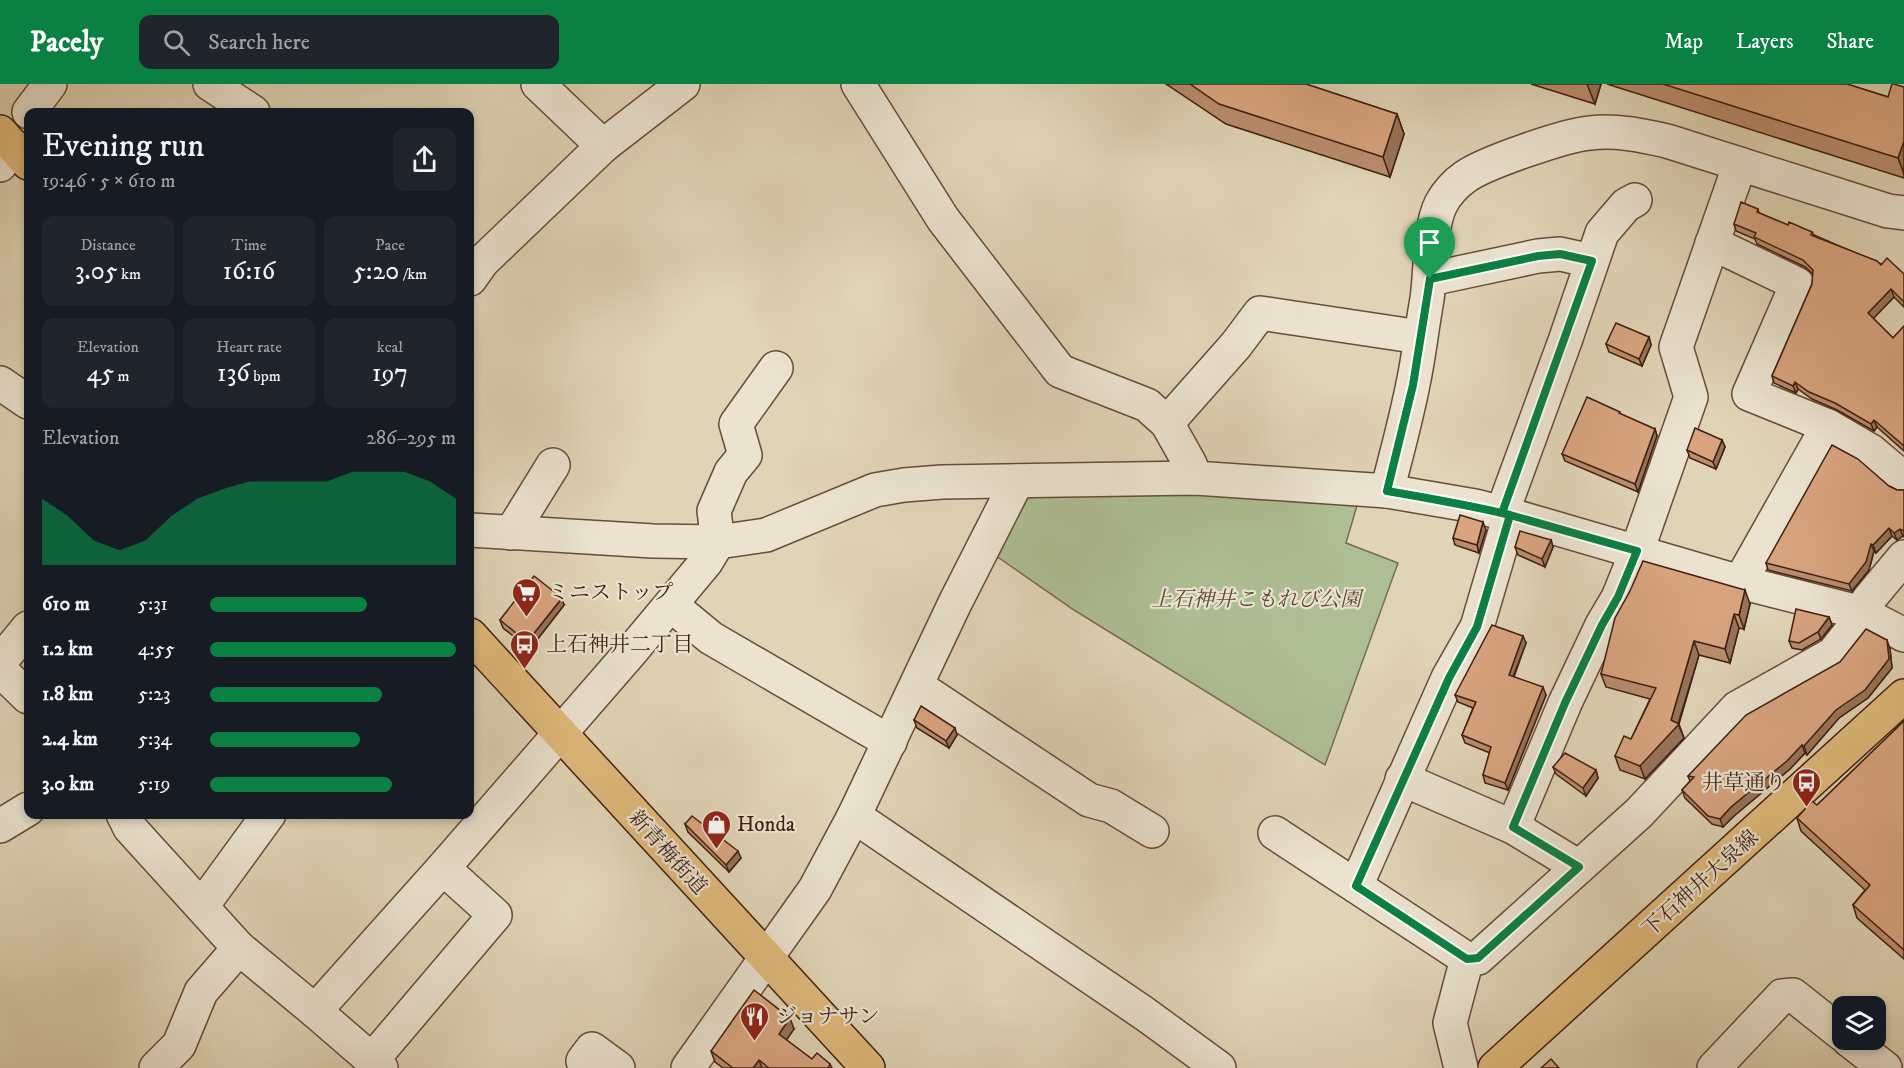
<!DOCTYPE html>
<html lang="en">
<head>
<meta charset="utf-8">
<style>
	:root { --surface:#171b24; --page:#20242c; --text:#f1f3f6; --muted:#9ea1a6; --accent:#0b8043 }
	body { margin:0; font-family:"IM FELL DW Pica","Noto Serif JP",serif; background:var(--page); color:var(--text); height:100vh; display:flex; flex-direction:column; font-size:22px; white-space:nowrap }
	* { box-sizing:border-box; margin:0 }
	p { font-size:20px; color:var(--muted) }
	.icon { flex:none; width:33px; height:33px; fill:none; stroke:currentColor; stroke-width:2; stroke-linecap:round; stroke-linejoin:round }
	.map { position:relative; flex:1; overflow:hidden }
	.panel { position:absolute; left:24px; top:24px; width:450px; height:711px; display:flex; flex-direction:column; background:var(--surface); border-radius:12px; box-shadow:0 3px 9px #0003 }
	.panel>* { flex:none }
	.buttons { position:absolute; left:1832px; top:912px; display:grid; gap:12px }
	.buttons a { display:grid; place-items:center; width:54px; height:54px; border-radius:12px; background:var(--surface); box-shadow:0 3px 9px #0003; font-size:30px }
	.pin { position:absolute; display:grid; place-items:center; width:51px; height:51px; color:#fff; margin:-62px -26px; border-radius:50% 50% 50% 0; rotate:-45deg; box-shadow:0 0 6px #0007 }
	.pin .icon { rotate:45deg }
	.round { display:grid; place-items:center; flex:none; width:63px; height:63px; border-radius:12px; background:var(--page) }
	.head { display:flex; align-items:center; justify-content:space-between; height:102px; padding:0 18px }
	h1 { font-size:33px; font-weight:600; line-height:45px }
	.stats { display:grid; grid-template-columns:repeat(3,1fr); gap:9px; height:102px; padding:6px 18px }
	.stats div { display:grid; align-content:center; border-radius:12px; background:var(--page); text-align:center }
	.stats b { font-size:26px; font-weight:600 }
	.stats small { font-size:16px; font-weight:400 }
	.stats p { font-size:16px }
	.chart { height:168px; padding:12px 18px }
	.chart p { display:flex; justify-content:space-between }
	.chart svg { width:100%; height:108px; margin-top:6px; fill:var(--accent); opacity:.7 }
	ul { padding:0 18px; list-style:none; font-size:20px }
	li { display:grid; grid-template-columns:96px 72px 1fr; align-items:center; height:45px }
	li i { height:15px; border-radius:8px; background:var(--accent) }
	header { display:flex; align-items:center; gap:36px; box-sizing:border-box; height:84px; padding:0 30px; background:var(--accent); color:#fff }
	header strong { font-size:28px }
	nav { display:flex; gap:33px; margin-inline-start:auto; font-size:21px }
	.search { width:420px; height:54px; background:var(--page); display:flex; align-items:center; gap:15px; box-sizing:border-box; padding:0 21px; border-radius:12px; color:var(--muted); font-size:22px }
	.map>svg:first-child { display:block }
	.green { fill:#adbe92; stroke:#766e52; stroke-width:1.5 }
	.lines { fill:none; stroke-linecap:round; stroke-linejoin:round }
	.minor-casing { stroke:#674c3b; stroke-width:36 }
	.major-casing { stroke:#3f1f12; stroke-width:36 }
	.minor { stroke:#ebe3d0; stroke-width:33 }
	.major { stroke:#e0ba7b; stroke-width:33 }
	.wall { fill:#ba8d6d; stroke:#3f1f12; stroke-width:1.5 }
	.shaded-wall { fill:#977359; stroke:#3f1f12; stroke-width:1.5 }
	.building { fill:#d8a47f; stroke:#3f1f12; stroke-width:1.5 }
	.route-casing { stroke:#fff; stroke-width:12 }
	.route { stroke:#0b8043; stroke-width:8 }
	.labels { text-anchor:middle; stroke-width:4.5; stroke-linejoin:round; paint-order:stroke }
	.poi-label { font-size:21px; fill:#3f1f12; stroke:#ebe3d0; text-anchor:start }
	.park-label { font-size:21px; font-style:italic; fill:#5a4732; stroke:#ebe3d0 }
	.street-label { font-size:21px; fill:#3f1f12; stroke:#ebe3d0 }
</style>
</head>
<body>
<header>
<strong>Pacely</strong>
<div class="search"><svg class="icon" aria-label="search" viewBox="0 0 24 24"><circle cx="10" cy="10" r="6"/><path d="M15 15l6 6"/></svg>Search here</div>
<nav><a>Map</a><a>Layers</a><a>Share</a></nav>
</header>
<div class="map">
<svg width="1904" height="984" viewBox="0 0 1904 984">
	<rect width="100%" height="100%" fill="#e0d4b6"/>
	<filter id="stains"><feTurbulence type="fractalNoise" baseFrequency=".00333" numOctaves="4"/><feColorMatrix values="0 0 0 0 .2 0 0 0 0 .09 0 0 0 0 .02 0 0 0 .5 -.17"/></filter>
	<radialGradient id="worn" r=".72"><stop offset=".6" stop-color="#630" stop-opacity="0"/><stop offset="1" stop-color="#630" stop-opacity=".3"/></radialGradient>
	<polygon class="green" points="1191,403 1358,418 1346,459 1398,479 1325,681 1074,526 989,467 1024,405"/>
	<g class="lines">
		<defs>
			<g id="minor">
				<polyline points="210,0 253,28"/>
				<polyline points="538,0 603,62"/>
				<polyline points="858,0 943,135 1060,287 1147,321 1167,339 1190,380 1195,394"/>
				<polyline points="29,28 50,0"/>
				<polyline points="0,81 12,61"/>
				<polyline points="1712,159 1797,200 1749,310 1828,342 1871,367 1904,395"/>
				<polyline points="470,195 482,178 603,62 683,0"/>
				<polyline points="1430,195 1538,172 1560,170 1592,177"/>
				<polyline points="0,299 28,318"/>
				<polyline points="1167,339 1236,261 1260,229 1420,253"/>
				<path d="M1387,407C1396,372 1406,336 1413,300C1419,272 1422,243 1427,215C1431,187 1429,144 1441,120C1446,110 1456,99 1465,93C1484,79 1566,51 1590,49C1616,46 1641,51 1667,57L1888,127L1904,129"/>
				<polyline points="1502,429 1565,257 1602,149 1626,121 1635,116"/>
				<polyline points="470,446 653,457 718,458 766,451 875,406 904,401 942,398 1195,394 1387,407 1475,422 1510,431 1740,498 1862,529 1904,551"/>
				<polyline points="511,449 553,381"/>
				<polyline points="1740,498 1828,342"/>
				<polyline points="671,521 711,554 890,658"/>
				<polyline points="0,578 28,544"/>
				<polyline points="0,586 28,613"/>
				<polyline points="917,602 1089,716 1111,722 1152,747"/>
				<polyline points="1402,695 1513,743 1579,783"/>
				<polyline points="123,730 130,744 239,864 315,927 381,984"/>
				<polyline points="854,732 1145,930 1219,984"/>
				<polyline points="0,742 28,725"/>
				<polyline points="1513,743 1565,619 1602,541 1618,514 1637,467 1691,313 1676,263 1740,80"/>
				<polyline points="1275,749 1467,875 1478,874 1639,729 1737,624 1833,570 1852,546 1869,515 1904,473"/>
				<polyline points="1356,802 1448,594 1477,543 1510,431"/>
				<polyline points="202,822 269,730"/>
				<polyline points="315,927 443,784 630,569 706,478 718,458 714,427 731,388 745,371 736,340 776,284"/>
				<polyline points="1849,956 1885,984"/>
				<polyline points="372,976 495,831 443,784"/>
				<polyline points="583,977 592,965 618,984"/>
				<polyline points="156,984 179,961 201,908 239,864"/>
				<polyline points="688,984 815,805 854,732 955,519 1017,397"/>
				<polyline points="1461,984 1450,939 1467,875"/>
				<polyline points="1714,984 1782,912 1793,911 1842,950"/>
			</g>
			<g id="major">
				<polyline points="0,48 28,79"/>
				<polyline points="470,551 868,984"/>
				<polyline points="1495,984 1904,612"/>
			</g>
		</defs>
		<use href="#minor" class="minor-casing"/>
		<use href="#major" class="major-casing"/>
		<use href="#minor" class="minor"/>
		<use href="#major" class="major"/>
	</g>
	<g class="wall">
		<polygon points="1166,0 1306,0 1397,30 1404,50 1390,93 1226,40"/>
		<polygon points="1531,0 1601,0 1595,20"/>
		<polygon points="1607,0 1847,0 1888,13 1904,3 1904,94"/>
		<polygon points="1758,125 1759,129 1788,141 1812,148 1814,151 1904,190 1904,223 1894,213 1873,234 1893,254 1904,242 1904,367 1877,343 1874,347 1837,326 1812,315 1798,305 1796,309 1774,299 1772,292 1812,200 1813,190 1805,183 1757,160 1755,155 1736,147 1734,140"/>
		<polygon points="1649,253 1651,261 1642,282 1609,268 1606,260"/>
		<polygon points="1655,345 1657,352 1638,408 1565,377 1562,370"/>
		<polygon points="1722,356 1725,363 1716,385 1690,374 1687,366"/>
		<polygon points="1889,402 1897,406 1904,406 1904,453 1903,452 1897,456 1892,452 1876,469 1874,467 1869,486 1852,507 1768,486 1766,479"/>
		<polygon points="1486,446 1479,469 1455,461 1453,454"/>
		<polygon points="1551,456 1553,463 1545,483 1518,471 1515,463"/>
		<polygon points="1630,507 1750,520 1744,545 1739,544 1730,579 1699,571 1679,640 1684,654 1645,695 1620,686 1615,672 1631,655 1650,615 1606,603 1601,590"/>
		<polygon points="564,521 530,565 503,544 500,536"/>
		<polygon points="1829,533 1832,541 1821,555 1802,566 1792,564 1789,557"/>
		<polygon points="1526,559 1514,593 1546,611 1508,706 1485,699 1483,691 1490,669 1465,659 1462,651 1473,624 1458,618 1455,611"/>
		<polygon points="1890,565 1892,584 1868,614 1839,634 1807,671 1805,669 1790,685 1734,732 1723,743 1712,740 1685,714 1682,706 1690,697 1688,692"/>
		<polygon points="914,636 957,651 949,664 917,644"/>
		<polygon points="1904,637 1904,875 1857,834 1853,821 1865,806 1801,747 1797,734 1817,721"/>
		<polygon points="1553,683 1596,686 1598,694 1586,712 1556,690"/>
		<polygon points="685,740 741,774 729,788 688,748"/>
		<polygon points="794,945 786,956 812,975 830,980 832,984 723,984 715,978 711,967"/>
	</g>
	<g class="shaded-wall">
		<polygon points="1587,0 1601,0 1595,20"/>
		<polygon points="1397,30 1404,50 1390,93 1383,73"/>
		<polygon points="1904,57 1904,90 1898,74"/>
		<polygon points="1891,205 1894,213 1871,237 1868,229"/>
		<polygon points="1649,253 1651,261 1642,282 1639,275"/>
		<polygon points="1795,298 1798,305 1796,309 1793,302"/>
		<polygon points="1874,336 1877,343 1874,347 1871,340"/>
		<polygon points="1655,345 1657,352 1638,408 1635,400"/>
		<polygon points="1722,356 1725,363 1716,385 1713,378"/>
		<polygon points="1483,438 1486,446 1479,469 1477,461"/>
		<polygon points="1889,444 1892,452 1876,469 1873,461"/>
		<polygon points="1900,445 1903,452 1897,456 1894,449"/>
		<polygon points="1551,456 1553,463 1545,483 1542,475"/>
		<polygon points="1871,460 1874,467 1869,486 1852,507 1849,500"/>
		<polygon points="1745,506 1750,520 1744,545 1739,531"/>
		<polygon points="562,514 564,521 530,565 527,558"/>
		<polygon points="1734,530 1739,544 1730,579 1725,565"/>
		<polygon points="1829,533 1832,541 1821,555 1818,548"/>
		<polygon points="1523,552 1526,559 1511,598 1509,591"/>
		<polygon points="1887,556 1890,565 1892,584 1868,614 1839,634 1807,671 1804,662"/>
		<polygon points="1694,557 1699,571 1678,640 1684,654 1645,695 1640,682 1671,636"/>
		<polygon points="1543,603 1546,611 1508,706 1505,699"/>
		<polygon points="955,644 957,651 949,664 946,657"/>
		<polygon points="1802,661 1805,669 1790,685 1734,732 1723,743 1720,735 1731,723"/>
		<polygon points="1596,686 1598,694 1586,712 1583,704"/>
		<polygon points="738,767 741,774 729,788 726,781"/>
		<polygon points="790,934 794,945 783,961 779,950"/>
		<polygon points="759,976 762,984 753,984"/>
	</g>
	<g class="building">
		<polygon points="1190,0 1306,0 1397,30 1383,73 1219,20"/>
		<polygon points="1663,0 1847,0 1888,13 1892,0 1894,0 1904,3 1904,57 1898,74"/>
		<polygon points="1741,118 1758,125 1757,128 1788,141 1789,138 1812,148 1811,151 1877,177 1881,181 1887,174 1904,190 1904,218 1891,205 1868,229 1893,254 1904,242 1904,362 1874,336 1871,340 1835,319 1809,308 1795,298 1793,302 1772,292 1812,200 1813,186 1803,176 1754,153 1756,149 1734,140"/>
		<polygon points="1616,239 1649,253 1639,275 1606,260"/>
		<polygon points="1587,313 1620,328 1619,329 1655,345 1635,400 1562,370"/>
		<polygon points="1695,344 1722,356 1713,378 1687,366"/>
		<polygon points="1832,361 1858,375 1889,402 1897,406 1904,406 1904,447 1900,445 1894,449 1889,444 1873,461 1871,460 1866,478 1849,500 1766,479"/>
		<polygon points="1460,431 1483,438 1477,461 1453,454"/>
		<polygon points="1520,447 1551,456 1542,475 1515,463"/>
		<polygon points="1643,477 1745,506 1739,531 1734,530 1725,565 1694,557 1671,636 1679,640 1640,682 1615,672 1624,652 1631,655 1656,604 1601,590 1615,534 1630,507"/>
		<polygon points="534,492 562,514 527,558 500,536"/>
		<polygon points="1796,525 1829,533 1818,548 1799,559 1789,557"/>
		<polygon points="1492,541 1523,552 1509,591 1543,603 1505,699 1483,691 1491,663 1462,651 1476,618 1455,611"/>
		<polygon points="1866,545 1887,556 1889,575 1865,606 1836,626 1804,662 1802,661 1787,677 1731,723 1720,735 1708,732 1682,706 1694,693 1688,692 1746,631 1840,578"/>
		<polygon points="921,622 955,644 946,657 914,636"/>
		<polygon points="1904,637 1904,866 1853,821 1870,801 1797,734 1812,717 1817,721"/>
		<polygon points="1565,669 1596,686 1583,704 1553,683"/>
		<polygon points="692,732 738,767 726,781 685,740"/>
		<polygon points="754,906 790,934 779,950 812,975 817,969 830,980 828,984 769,984 759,976 753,984 733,984 711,967"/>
		<polygon points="1551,975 1559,984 1541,984"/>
	</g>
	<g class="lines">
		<defs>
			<path id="route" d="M1430,195L1413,301L1387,407C1428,414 1469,421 1510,431L1477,543L1449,594L1356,802L1467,875L1478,874L1579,783L1513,743L1565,619L1602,541L1618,513L1637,467L1510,431L1502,429L1592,177L1560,170L1538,172L1430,195"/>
		</defs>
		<use href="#route" class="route-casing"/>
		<use href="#route" class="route"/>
	</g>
	<defs>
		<symbol id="supermarket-pin" viewBox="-11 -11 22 30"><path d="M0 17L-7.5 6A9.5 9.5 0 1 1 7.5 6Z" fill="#8f2418" stroke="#ebe3d0"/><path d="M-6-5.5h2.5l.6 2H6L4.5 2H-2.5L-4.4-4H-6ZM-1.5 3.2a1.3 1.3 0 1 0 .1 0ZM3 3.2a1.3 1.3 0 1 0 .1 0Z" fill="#fff"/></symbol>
		<symbol id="bus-pin" viewBox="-11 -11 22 30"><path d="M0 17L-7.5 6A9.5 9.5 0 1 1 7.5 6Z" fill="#8f2418" stroke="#ebe3d0"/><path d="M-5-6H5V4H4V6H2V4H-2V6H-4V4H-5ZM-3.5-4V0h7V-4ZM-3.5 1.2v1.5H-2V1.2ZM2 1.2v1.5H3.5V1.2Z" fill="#fff"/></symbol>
		<symbol id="shop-pin" viewBox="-11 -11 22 30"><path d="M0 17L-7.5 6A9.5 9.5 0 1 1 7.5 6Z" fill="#8f2418" stroke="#ebe3d0"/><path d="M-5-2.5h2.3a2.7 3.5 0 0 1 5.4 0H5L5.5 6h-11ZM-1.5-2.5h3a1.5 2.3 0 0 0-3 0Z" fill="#fff"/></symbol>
		<symbol id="restaurant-pin" viewBox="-11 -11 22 30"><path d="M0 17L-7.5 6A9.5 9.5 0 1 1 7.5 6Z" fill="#8f2418" stroke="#ebe3d0"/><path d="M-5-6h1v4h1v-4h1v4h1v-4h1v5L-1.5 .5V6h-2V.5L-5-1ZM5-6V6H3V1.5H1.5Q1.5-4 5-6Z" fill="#fff"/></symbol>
	</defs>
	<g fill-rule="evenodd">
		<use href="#supermarket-pin" x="510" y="492" width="33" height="45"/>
		<use href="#bus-pin" x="508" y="544" width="33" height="45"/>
		<use href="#bus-pin" x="1790" y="682" width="33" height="45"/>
		<use href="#shop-pin" x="700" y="724" width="33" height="45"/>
		<use href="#restaurant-pin" x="738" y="916" width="33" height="45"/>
	</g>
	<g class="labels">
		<g class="poi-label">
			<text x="548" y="515">ミニストップ</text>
			<text x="546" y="567">上石神井二丁目</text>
			<text x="1786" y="705" text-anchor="end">井草通り</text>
			<text x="737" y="747">Honda</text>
			<text x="776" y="939">ジョナサン</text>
		</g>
		<g class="park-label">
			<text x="1256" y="522">上石神井こもれび公園</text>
		</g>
		<g class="street-label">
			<text transform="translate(668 768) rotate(48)" y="7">新青梅街道</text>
			<text transform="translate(1700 799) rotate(-42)" y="7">下石神井大泉線</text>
		</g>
	</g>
	<rect width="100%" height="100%" filter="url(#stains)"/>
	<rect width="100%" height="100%" fill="url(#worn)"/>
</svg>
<div class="buttons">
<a><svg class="icon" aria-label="layers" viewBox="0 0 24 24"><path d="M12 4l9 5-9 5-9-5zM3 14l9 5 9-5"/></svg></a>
</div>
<div class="pin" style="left:1430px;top:195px;background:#1e9e55"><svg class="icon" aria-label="arrive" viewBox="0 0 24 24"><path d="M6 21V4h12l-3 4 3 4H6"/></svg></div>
<section class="panel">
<div class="head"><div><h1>Evening run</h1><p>19:46 · 5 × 610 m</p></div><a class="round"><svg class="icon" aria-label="share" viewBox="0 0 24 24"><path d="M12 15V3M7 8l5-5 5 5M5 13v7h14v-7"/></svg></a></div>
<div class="stats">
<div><p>Distance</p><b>3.05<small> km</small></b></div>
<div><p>Time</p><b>16:16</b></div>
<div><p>Pace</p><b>5:20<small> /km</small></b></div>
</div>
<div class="stats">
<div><p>Elevation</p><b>45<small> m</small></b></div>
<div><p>Heart rate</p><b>136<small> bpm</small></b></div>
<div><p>kcal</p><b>197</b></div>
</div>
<div class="chart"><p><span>Elevation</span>286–295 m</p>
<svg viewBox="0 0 160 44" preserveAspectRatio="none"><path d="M0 44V17L10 24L20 34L30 38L40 34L50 24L60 17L70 13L80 10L90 10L100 10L110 10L120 6L130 6L140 6L150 10L160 17V44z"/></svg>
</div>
<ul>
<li><b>610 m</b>5:31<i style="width:64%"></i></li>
<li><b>1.2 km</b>4:55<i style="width:100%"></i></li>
<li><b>1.8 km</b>5:23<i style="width:70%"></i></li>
<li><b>2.4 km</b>5:34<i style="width:61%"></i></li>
<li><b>3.0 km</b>5:19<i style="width:74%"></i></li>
</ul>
</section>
</div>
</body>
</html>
